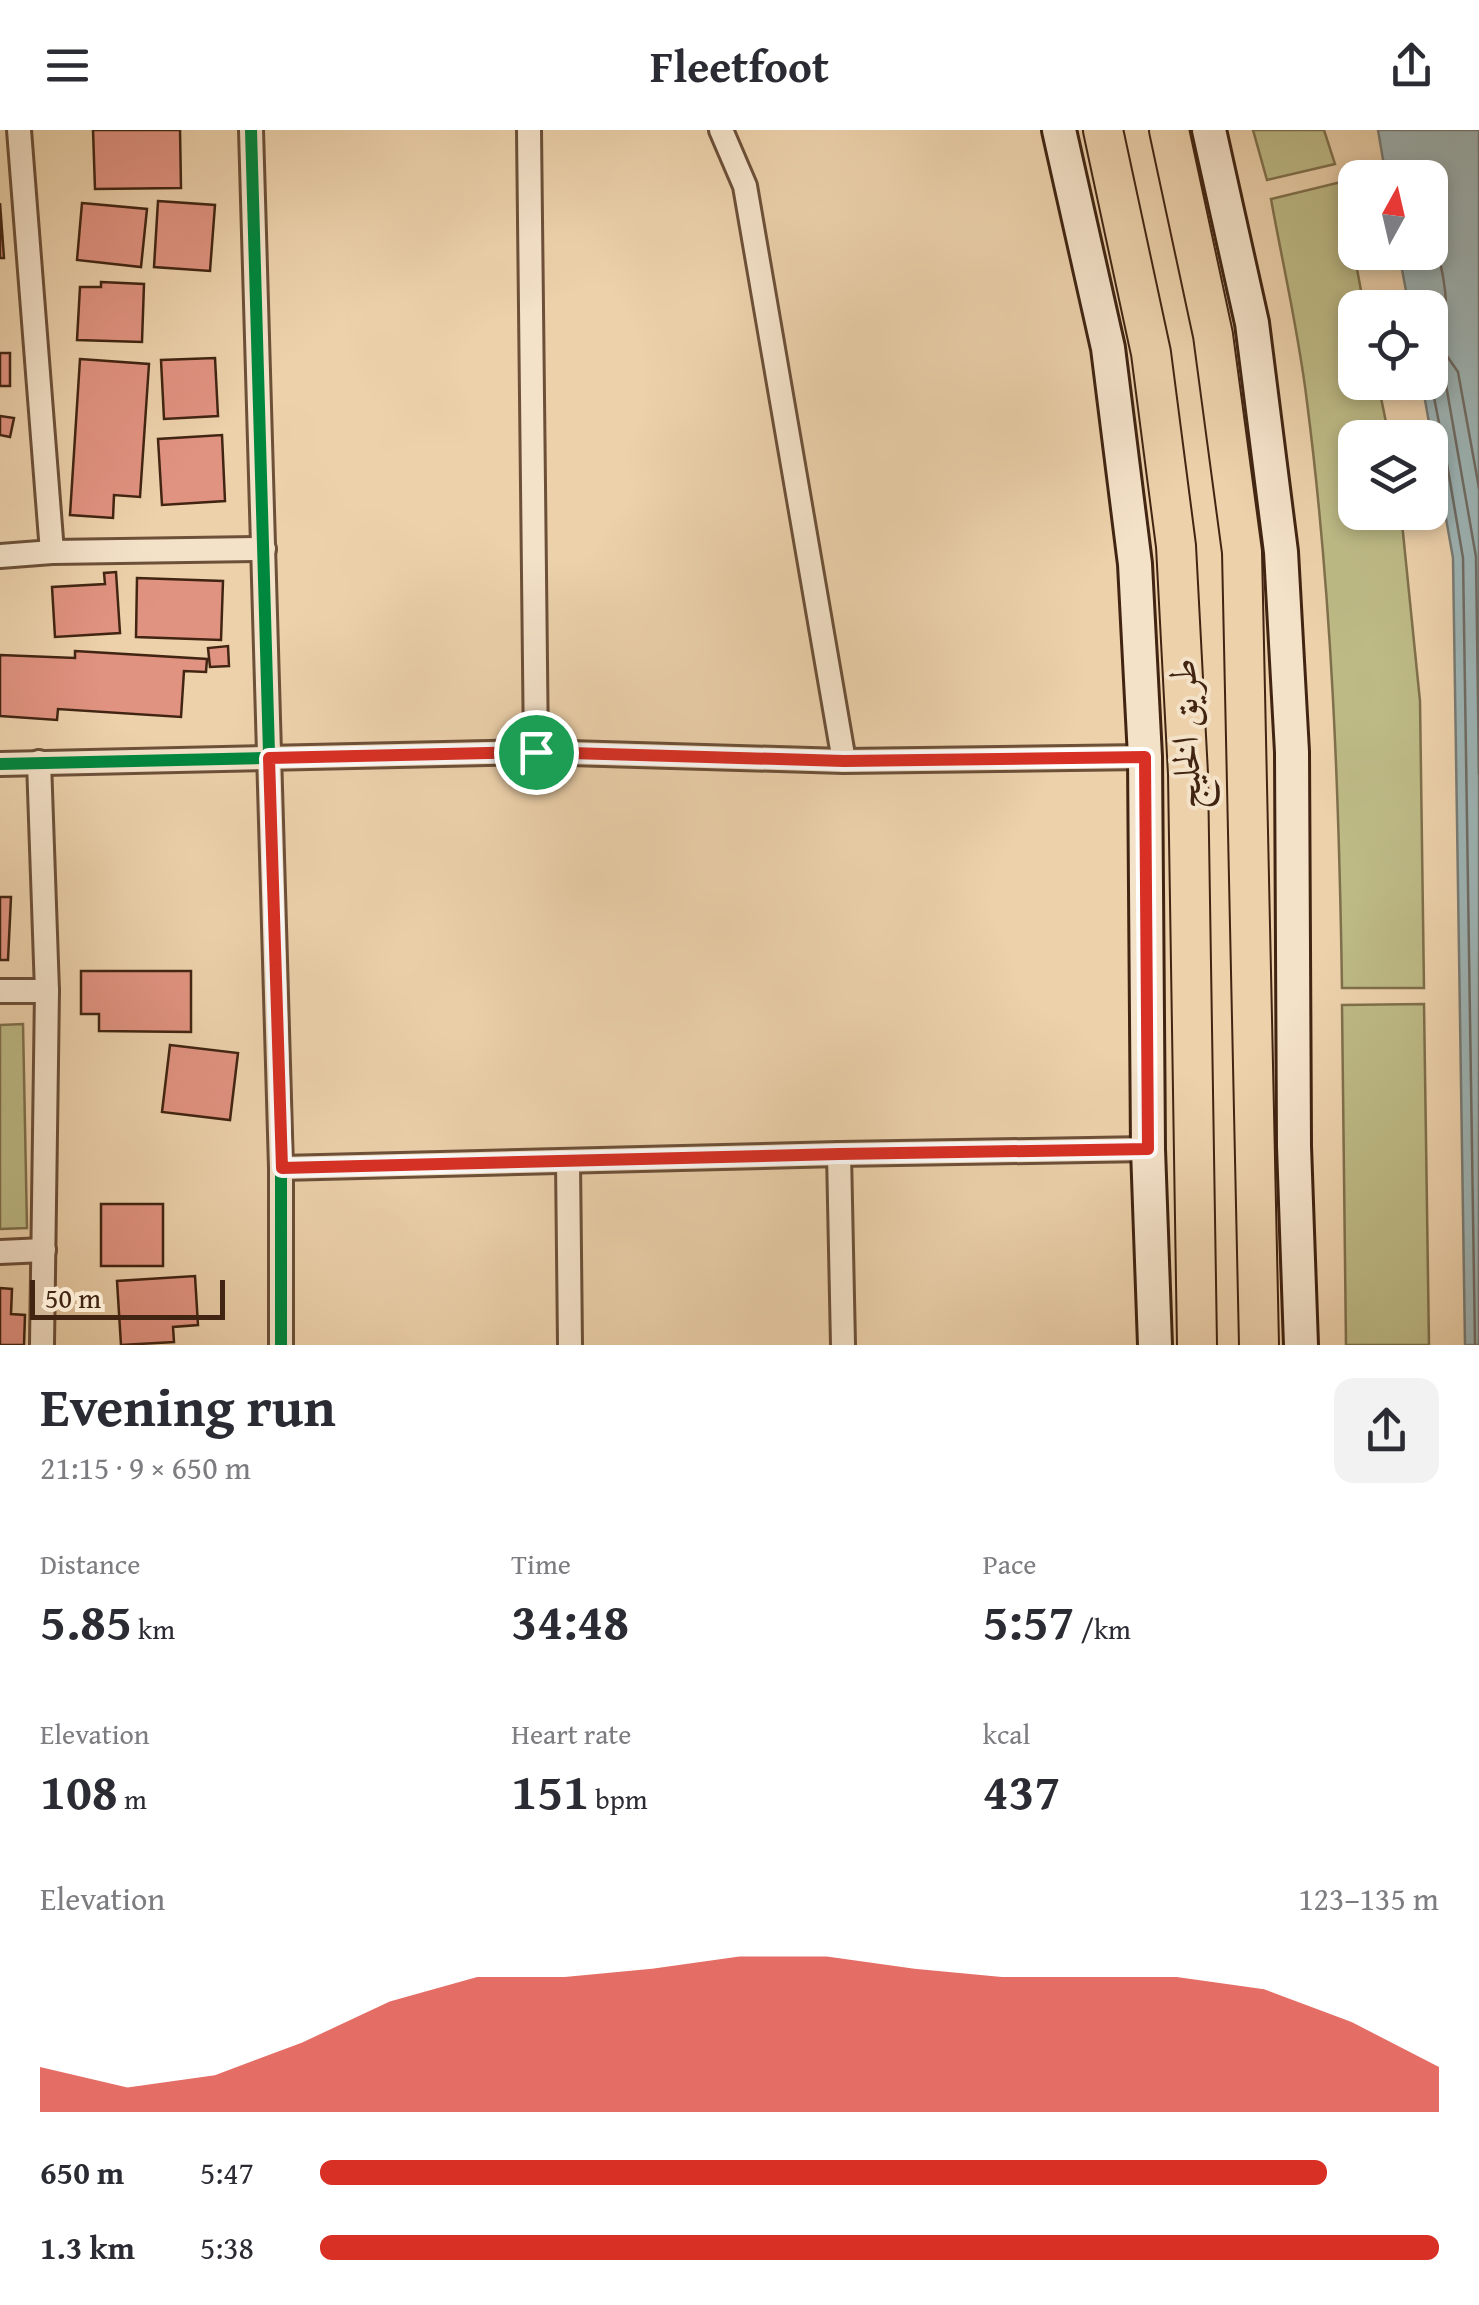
<!DOCTYPE html>
<html lang="en">
<head>
<meta charset="utf-8">
<style>
	:root { --surface:#fff; --page:#f2f2f3; --text:#2b2b33; --muted:#7c7c81; --accent:#d93025 }
	body { margin:0; font-family:"Gentium Book Plus",Amiri,serif; background:var(--page); color:var(--text); height:100vh; display:flex; flex-direction:column; font-size:38px; white-space:nowrap }
	* { box-sizing:border-box; margin:0 }
	p { font-size:32px; color:var(--muted) }
	.icon { flex:none; width:55px; height:55px; fill:none; stroke:currentColor; stroke-width:2; stroke-linecap:round; stroke-linejoin:round }
	.map { position:relative; height:1215px; overflow:hidden }
	.details { display:flex; flex-direction:column; background:var(--surface); flex:1 }
	.details>* { flex:none }
	.needle { width:65px; rotate:8deg }
	.fabs { position:absolute; left:1338px; top:30px; display:grid; gap:20px }
	.fabs a { display:grid; place-items:center; width:110px; height:110px; border-radius:20px; background:var(--surface); box-shadow:0 5px 15px #0003; font-size:50px }
	.scale { position:absolute; left:30px; bottom:25px; width:195px; box-sizing:border-box; padding-left:10px; border:5px solid #412512; border-top:0; font-size:28px; line-height:35px; white-space:nowrap; color:#412512; -webkit-text-stroke:8px #f3e1c8; paint-order:stroke }
	.pin { position:absolute; display:grid; place-items:center; width:85px; height:85px; color:#fff; margin:-42px; border:5px solid #fff; border-radius:50%; box-shadow:0 2px 10px #0007 }
	.round { display:grid; place-items:center; flex:none; width:105px; height:105px; border-radius:20px; background:var(--page) }
	.head { display:flex; align-items:center; justify-content:space-between; height:170px; padding:0 40px }
	h1 { font-size:55px; font-weight:600; line-height:75px }
	.figures { display:grid; grid-template-columns:repeat(3,1fr); gap:15px; height:170px; padding:10px 40px }
	.figures div { display:grid; align-content:center }
	.figures b { font-size:50px; font-weight:600 }
	.figures small { font-size:28px; font-weight:400 }
	.figures p { font-size:28px }
	.chart { height:280px; padding:20px 40px }
	.chart p { display:flex; justify-content:space-between }
	.chart svg { width:100%; height:180px; margin-top:10px; fill:var(--accent); opacity:.7 }
	ul { padding:0 40px; list-style:none; font-size:32px }
	li { display:grid; grid-template-columns:160px 120px 1fr; align-items:center; height:75px }
	li i { height:25px; border-radius:12px; background:var(--accent) }
	header { display:flex; justify-content:space-between; align-items:center; height:130px; padding:0 40px; background:var(--surface); font-size:45px; font-weight:600 }
	.map>svg:first-child { display:block }
	.green { fill:#bdba86; stroke:#7f704c; stroke-width:2.5 }
	.water { fill:#9db4b5; stroke:#787b74; stroke-width:2.5 }
	.lines { fill:none; stroke-linecap:round; stroke-linejoin:round }
	.shore { stroke:#6f6c64; stroke-width:2.5 }
	.building { fill:#e19381; stroke:#412512; stroke-width:2.5 }
	.street-casing { stroke:#6c5038; stroke-width:28 }
	.secondary-casing { stroke:#412512; stroke-width:38 }
	.primary-casing { stroke:#412512; stroke-width:42 }
	.street { stroke:#f3e1c8; stroke-width:22 }
	.secondary { stroke:#f3e1c8; stroke-width:32 }
	.primary { stroke:#ecd1ab; stroke-width:38 }
	.cycleway-casing { stroke:#f3e1c8; stroke-width:19 }
	.cycleway { stroke:#00873e; stroke-width:12 }
	.route-casing { stroke:#fff; stroke-width:20 }
	.route { stroke:#d93025; stroke-width:12 }
	.labels { text-anchor:middle; stroke-width:8; stroke-linejoin:round; paint-order:stroke }
	.street-label { font-size:38px; fill:#412512; stroke:#f3e1c8 }
</style>
</head>
<body>
<header><svg class="icon" aria-label="menu" viewBox="0 0 24 24"><path d="M4 6h16M4 12h16M4 18h16"/></svg>Fleetfoot<svg class="icon" aria-label="share" viewBox="0 0 24 24"><path d="M12 15V3M7 8l5-5 5 5M5 13v7h14v-7"/></svg></header>
<div class="map">
<svg width="1479" height="1215" viewBox="0 0 1479 1215">
	<rect width="100%" height="100%" fill="#ecd1ab"/>
	<filter id="stains"><feTurbulence type="fractalNoise" baseFrequency=".002" numOctaves="4"/><feColorMatrix values="0 0 0 0 .2 0 0 0 0 .09 0 0 0 0 .02 0 0 0 .5 -.17"/></filter>
	<radialGradient id="worn" r=".72"><stop offset=".6" stop-color="#630" stop-opacity="0"/><stop offset="1" stop-color="#630" stop-opacity=".3"/></radialGradient>
	<g class="green">
		<polygon points="1253,0 1324,0 1335,34 1267,50"/>
		<path d="M1341,52L1364,177L1355,178V252L1378,253L1389,307L1355,308V382L1401,383L1420,571L1424,858H1342C1339,663 1332,466 1307,272C1299,204 1283,136 1271,69Z"/>
		<polygon points="1424,874 1429,1215 1346,1215 1342,875"/>
		<polygon points="23,894 27,1098 0,1099 0,895"/>
	</g>
	<polygon class="water" points="1378,0 1479,0 1479,1215 1465,1215 1453,428 1422,253 1430,252 1430,178 1409,177 1399,123 1430,122 1430,48 1386,47"/>
	<g class="lines">
		<g class="shore">
			<path d="M1430,102C1439,119 1450,170 1444,188C1441,196 1436,201 1430,207"/>
			<polyline points="1430,216 1447,226 1458,242 1479,358"/>
			<polyline points="1430,232 1439,238 1445,249 1476,427 1479,644"/>
			<polyline points="1430,247 1441,303 1440,313 1445,322 1463,428 1475,1215"/>
		</g>
	</g>
	<g class="building">
		<polygon points="93,0 180,0 181,58 95,59"/>
		<polygon points="158,71 215,75 210,141 154,137"/>
		<polygon points="0,73 4,128 0,128"/>
		<polygon points="82,73 147,79 141,137 77,130"/>
		<polygon points="101,152 144,154 142,212 77,210 80,157 101,157"/>
		<rect x="0" y="223" width="10" height="33"/>
		<polygon points="215,228 218,286 164,289 161,230"/>
		<polygon points="80,229 149,234 140,367 114,365 113,388 70,385"/>
		<polygon points="0,286 14,288 10,307 0,305"/>
		<polygon points="222,305 225,371 162,375 158,309"/>
		<polygon points="116,442 120,503 55,507 52,457 105,454 104,443"/>
		<polygon points="137,448 223,451 221,510 136,507"/>
		<polygon points="228,516 229,536 210,537 208,518"/>
		<polygon points="75,521 207,529 206,542 184,541 181,587 58,579 57,590 0,586 0,525 75,528"/>
		<polygon points="0,767 11,767 8,830 0,830"/>
		<polygon points="81,841 191,841 191,902 99,901 99,884 81,884"/>
		<polygon points="170,915 238,923 230,990 162,982"/>
		<rect x="101" y="1074" width="62" height="62"/>
		<polygon points="195,1146 198,1195 173,1197 174,1212 121,1215 117,1151"/>
		<polygon points="0,1158 12,1159 11,1184 25,1185 24,1215 0,1215"/>
	</g>
	<g class="lines">
		<defs>
			<g id="street">
				<polyline points="19,0 52,422"/>
				<polyline points="251,0 281,1038 281,1215"/>
				<polyline points="529,0 536,622"/>
				<polyline points="721,0 745,56 844,631"/>
				<polyline points="0,426 52,422 264,419"/>
				<polyline points="39,632 47,861 42,1215"/>
				<polyline points="0,634 536,622 844,631 1145,627"/>
				<polyline points="0,861 47,861"/>
				<polyline points="839,1024 843,1215"/>
				<polyline points="568,1031 570,1215"/>
				<polyline points="281,1038 839,1024 1148,1019"/>
				<polyline points="0,1122 44,1120"/>
			</g>
			<g id="secondary">
				<polyline points="1059,0 1108,218 1135,434 1145,627 1148,1019 1155,1215"/>
				<polyline points="1209,0 1252,193 1281,422 1292,622 1294,1016 1301,1215"/>
			</g>
			<g id="primary">
				<polyline points="1103,0 1151,223 1176,416 1188,644 1197,1215"/>
				<polyline points="1169,0 1213,205 1242,422 1259,1215"/>
			</g>
		</defs>
		<use href="#street" class="street-casing"/>
		<use href="#secondary" class="secondary-casing"/>
		<use href="#primary" class="primary-casing"/>
		<use href="#street" class="street"/>
		<use href="#secondary" class="secondary"/>
		<use href="#primary" class="primary"/>
		<defs>
			<g id="cycleway">
				<polyline points="251,0 281,1038 281,1215"/>
				<polyline points="0,634 536,622 844,631 1145,627"/>
			</g>
		</defs>
		<use href="#cycleway" class="cycleway-casing"/>
		<use href="#cycleway" class="cycleway"/>
	</g>
	<g class="lines">
		<defs>
			<polygon id="route" points="536,622 844,631 1145,627 1148,1019 839,1024 282,1038 269,628"/>
		</defs>
		<use href="#route" class="route-casing"/>
		<use href="#route" class="route"/>
	</g>
	<g class="labels">
		<g class="street-label">
			<text transform="translate(1185 604) rotate(-92)" y="13">طريق الخليج</text>
		</g>
	</g>
	<rect width="100%" height="100%" filter="url(#stains)"/>
	<rect width="100%" height="100%" fill="url(#worn)"/>
</svg>
<div class="fabs">
<a><svg class="needle" viewBox="-14 -14 28 28"><path d="M0-13l5 13h-10z" fill="#e53935"/><path d="M0 13l5-13h-10z" fill="#7c7c81"/></svg></a>
<a><svg class="icon" aria-label="locate" viewBox="0 0 24 24"><circle cx="12" cy="12" r="6"/><path d="M12 2v4M12 18v4M2 12h4M18 12h4"/></svg></a>
<a><svg class="icon" aria-label="layers" viewBox="0 0 24 24"><path d="M12 4l9 5-9 5-9-5zM3 14l9 5 9-5"/></svg></a>
</div>
<div class="scale">50 m</div>
<div class="pin" style="left:536px;top:622px;background:#1e9e55"><svg class="icon" aria-label="arrive" viewBox="0 0 24 24"><path d="M6 21V4h12l-3 4 3 4H6"/></svg></div>
</div>
<section class="details">
<div class="head"><div><h1>Evening run</h1><p>21:15 · 9 × 650 m</p></div><a class="round"><svg class="icon" aria-label="share" viewBox="0 0 24 24"><path d="M12 15V3M7 8l5-5 5 5M5 13v7h14v-7"/></svg></a></div>
<div class="figures">
<div><p>Distance</p><b>5.85<small> km</small></b></div>
<div><p>Time</p><b>34:48</b></div>
<div><p>Pace</p><b>5:57<small> /km</small></b></div>
</div>
<div class="figures">
<div><p>Elevation</p><b>108<small> m</small></b></div>
<div><p>Heart rate</p><b>151<small> bpm</small></b></div>
<div><p>kcal</p><b>437</b></div>
</div>
<div class="chart"><p><span>Elevation</span>123–135 m</p>
<svg viewBox="0 0 160 44" preserveAspectRatio="none"><path d="M0 44V33L10 38L20 35L30 27L40 17L50 11L60 11L70 9L80 6L90 6L100 9L110 11L120 11L130 11L140 14L150 22L160 33V44z"/></svg>
</div>
<ul>
<li><b>650 m</b>5:47<i style="width:90%"></i></li>
<li><b>1.3 km</b>5:38<i style="width:100%"></i></li>
</ul>
</section>
</body>
</html>
